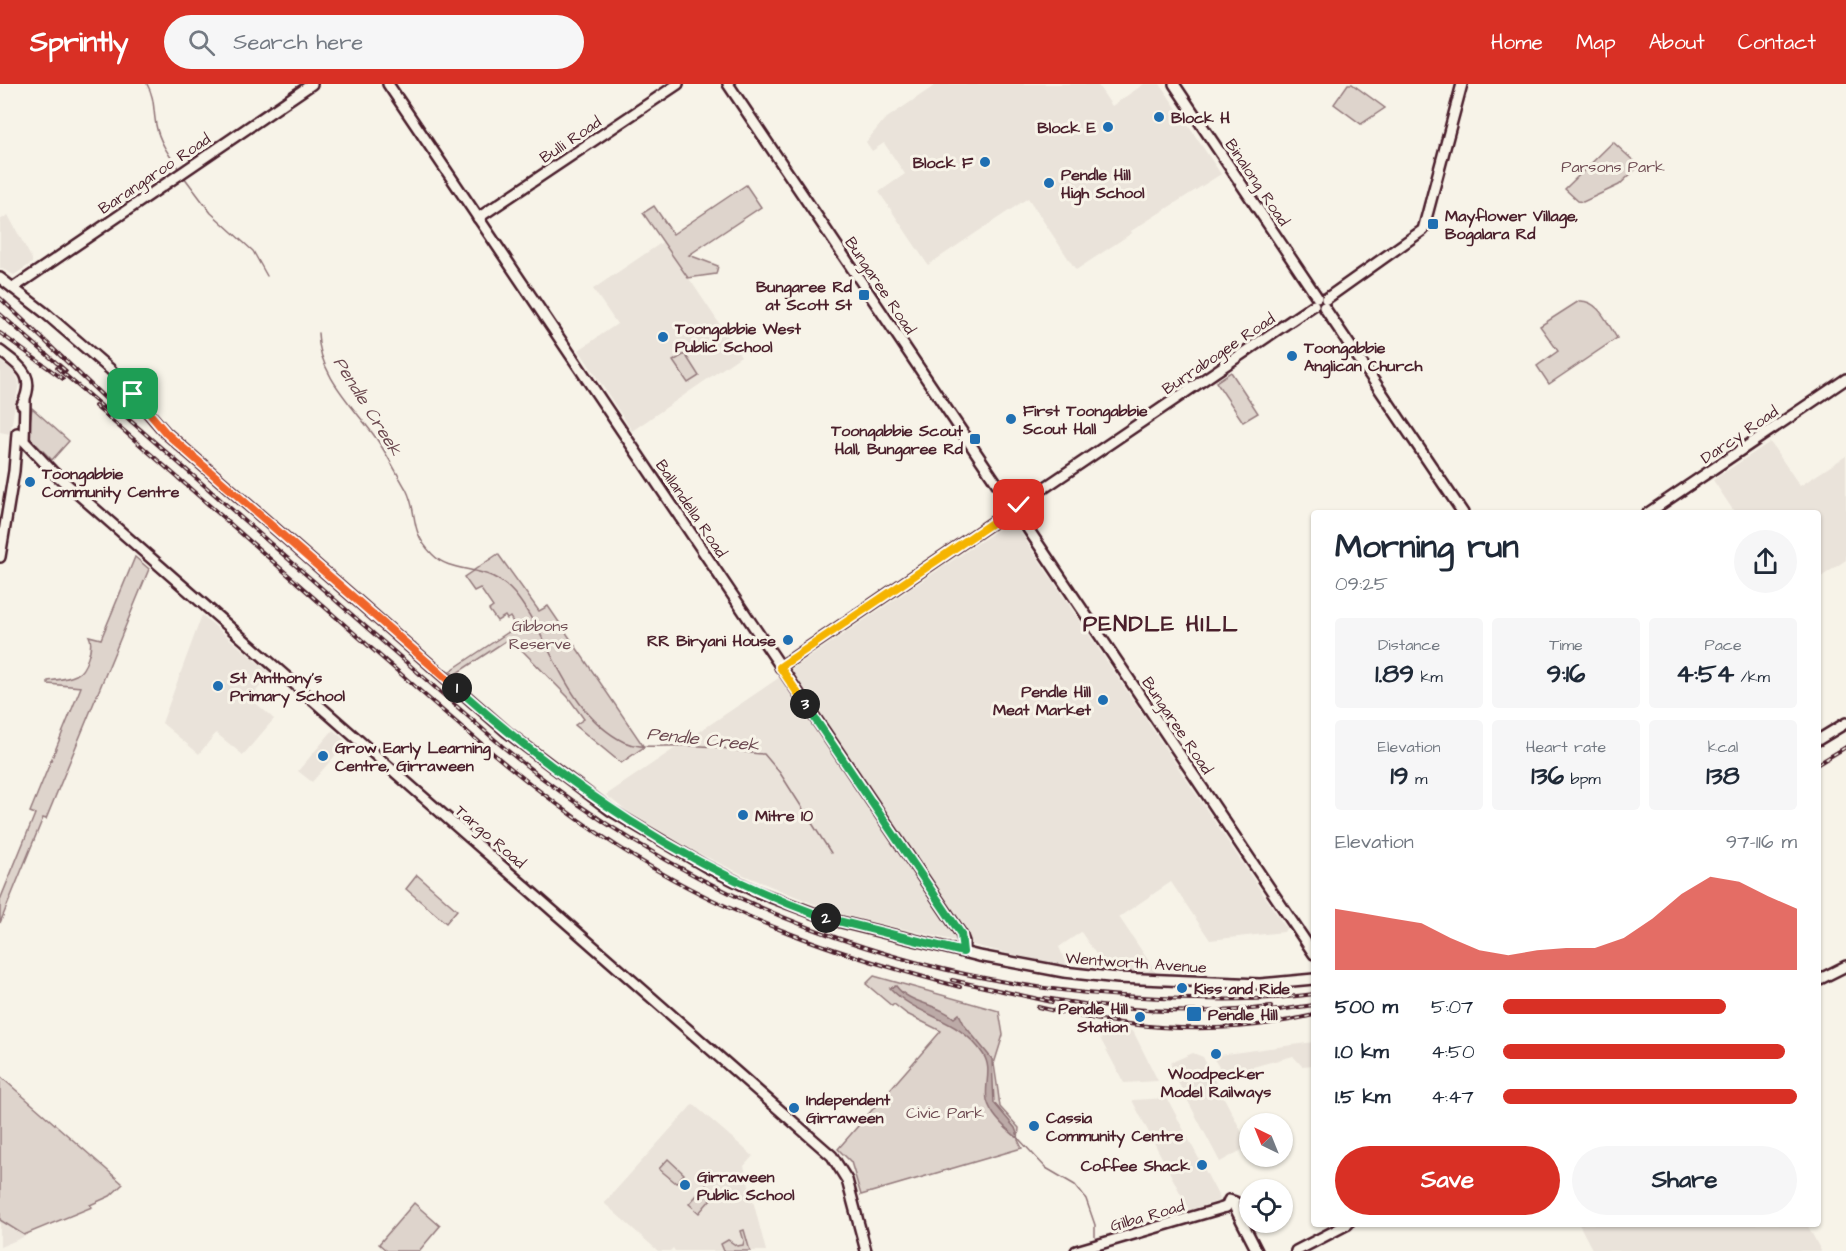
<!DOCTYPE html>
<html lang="en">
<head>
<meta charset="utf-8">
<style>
	:root { --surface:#fff; --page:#f6f6f7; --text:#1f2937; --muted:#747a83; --accent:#d93025 }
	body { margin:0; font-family:"Architects Daughter",sans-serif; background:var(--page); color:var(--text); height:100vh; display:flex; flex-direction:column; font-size:22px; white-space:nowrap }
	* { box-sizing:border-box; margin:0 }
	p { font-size:20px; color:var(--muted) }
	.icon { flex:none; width:33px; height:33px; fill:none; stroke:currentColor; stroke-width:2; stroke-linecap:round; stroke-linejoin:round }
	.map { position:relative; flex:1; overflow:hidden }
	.sheet { position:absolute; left:1311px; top:426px; width:510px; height:717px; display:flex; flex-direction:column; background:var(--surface); border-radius:6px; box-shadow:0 2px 4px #0004 }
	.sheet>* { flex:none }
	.needle { width:39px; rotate:317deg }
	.controls { position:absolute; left:1239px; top:1029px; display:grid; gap:12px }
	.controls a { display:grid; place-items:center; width:54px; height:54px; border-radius:50%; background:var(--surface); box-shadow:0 2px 4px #0004; font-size:30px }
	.pin { position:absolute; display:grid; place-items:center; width:51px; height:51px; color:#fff; margin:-26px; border-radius:12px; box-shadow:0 3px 9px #0006 }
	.km { position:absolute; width:30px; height:30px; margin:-15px; border-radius:50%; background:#222; color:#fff; font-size:16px; line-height:30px; text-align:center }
	.round { display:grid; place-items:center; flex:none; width:63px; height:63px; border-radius:32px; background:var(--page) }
	.overview { display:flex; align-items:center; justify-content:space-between; height:102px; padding:0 24px }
	h1 { font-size:33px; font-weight:700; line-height:45px }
	.metrics { display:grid; grid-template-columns:repeat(3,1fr); gap:9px; height:102px; padding:6px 24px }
	.metrics div { display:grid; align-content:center; border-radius:6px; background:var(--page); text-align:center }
	.metrics b { font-size:26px; font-weight:700 }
	.metrics small { font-size:16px; font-weight:400 }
	.metrics p { font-size:16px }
	.chart { height:168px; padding:12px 24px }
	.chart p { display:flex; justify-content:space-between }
	.chart svg { width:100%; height:108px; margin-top:6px; fill:var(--accent); opacity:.7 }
	.primary-button { display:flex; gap:12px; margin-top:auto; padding:12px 24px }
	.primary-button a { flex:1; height:69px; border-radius:36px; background:var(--accent); color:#fff; font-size:24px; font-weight:700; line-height:69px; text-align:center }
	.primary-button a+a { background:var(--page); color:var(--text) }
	ul { padding:0 24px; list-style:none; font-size:20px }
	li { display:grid; grid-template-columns:96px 72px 1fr; align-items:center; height:45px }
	li i { height:15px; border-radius:8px; background:var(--accent) }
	header { display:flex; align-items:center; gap:36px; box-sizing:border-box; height:84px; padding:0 30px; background:var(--accent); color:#fff }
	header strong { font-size:28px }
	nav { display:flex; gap:33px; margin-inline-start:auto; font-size:21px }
	.search { width:420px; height:54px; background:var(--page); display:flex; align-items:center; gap:15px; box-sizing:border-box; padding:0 21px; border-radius:33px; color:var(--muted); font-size:22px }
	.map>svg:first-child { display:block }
	.built { fill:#eae3da }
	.green { fill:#ded4cc; stroke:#947a7c; stroke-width:1.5 }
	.water { fill:#bcaaa7; stroke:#8e7275; stroke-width:1.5 }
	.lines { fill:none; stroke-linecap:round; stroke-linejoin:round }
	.stream { stroke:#8e7275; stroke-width:1.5 }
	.secondary-casing { stroke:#4a1f2b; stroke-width:14 }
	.secondary { stroke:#f7f3e8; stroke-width:9 }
	.rail-casing { stroke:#4a1f2b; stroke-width:4 }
	.rail { stroke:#f7f3e8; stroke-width:1.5; stroke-dasharray:4.5; stroke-linecap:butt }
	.split-1-casing { stroke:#fff; stroke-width:12 }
	.split-2-casing { stroke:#fff; stroke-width:12 }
	.split-3-casing { stroke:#fff; stroke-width:12 }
	.split-4-casing { stroke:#fff; stroke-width:12 }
	.split-1 { stroke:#f0652b; stroke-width:8 }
	.split-2 { stroke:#22a559; stroke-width:8 }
	.split-3 { stroke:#22a559; stroke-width:8 }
	.split-4 { stroke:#f5b400; stroke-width:8 }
	.poi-dot { fill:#1f6fb2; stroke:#f7f3e8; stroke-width:2 }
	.labels { text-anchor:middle; stroke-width:6; stroke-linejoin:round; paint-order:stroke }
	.poi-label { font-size:16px; font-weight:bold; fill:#4a1f2b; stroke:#f7f3e8; text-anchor:start }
	.street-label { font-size:16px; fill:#4a1f2b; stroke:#f7f3e8 }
	.park-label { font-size:16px; fill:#6f4c53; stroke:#f7f3e8 }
	.water-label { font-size:18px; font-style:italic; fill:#6c4950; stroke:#f7f3e8 }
	.district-label { font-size:22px; font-weight:bold; letter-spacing:1.5px; fill:#4a1f2b; stroke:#f7f3e8 }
</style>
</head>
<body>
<header>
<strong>Sprintly</strong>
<div class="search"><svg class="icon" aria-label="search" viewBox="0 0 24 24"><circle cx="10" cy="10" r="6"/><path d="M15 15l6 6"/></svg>Search here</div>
<nav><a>Home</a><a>Map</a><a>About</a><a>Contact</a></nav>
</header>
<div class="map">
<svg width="1846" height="1167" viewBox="0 0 1846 1167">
	<rect width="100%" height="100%" fill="#f7f3e8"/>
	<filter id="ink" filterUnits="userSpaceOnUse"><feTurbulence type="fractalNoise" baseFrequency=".0167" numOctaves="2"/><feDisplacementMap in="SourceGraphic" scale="12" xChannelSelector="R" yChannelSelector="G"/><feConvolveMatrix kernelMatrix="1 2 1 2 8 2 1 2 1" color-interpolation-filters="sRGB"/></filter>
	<g filter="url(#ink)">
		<g class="built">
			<polygon points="937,0 1097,0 1112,22 1144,0 1160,0 1221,90 1131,147 1132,149 1076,186 1028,114 928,181 879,108 905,90 884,59 872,67 866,58 884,36"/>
			<polygon points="8,131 32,175 32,179 14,191 0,184 0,136"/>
			<polygon points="664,157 741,272 632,347 579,266 617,240 593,205"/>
			<polygon points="0,277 14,287 19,298 10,350 0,348"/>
			<polygon points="1770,358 1800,402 1846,372 1846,476 1818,495 1818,429 1735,429 1713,396"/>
			<polygon points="1012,436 1286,844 1284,848 1210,856 1171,798 1119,833 1158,891 1108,888 1081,848 1059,863 1068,883 1041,877 836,829 746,792 698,769 625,726 606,711"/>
			<polygon points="202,531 271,590 250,614 274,635 243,671 216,649 199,670 162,639"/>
			<polygon points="333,646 347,658 312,698 298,687"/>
			<polygon points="1093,941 1133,947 1158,997 1124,999"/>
			<polygon points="1314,958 1314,981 1302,982 1293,972 1224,991 1212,972"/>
			<polygon points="1193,969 1203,973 1249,1062 1220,1078 1170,983 1172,978"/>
			<polygon points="1167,1014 1220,1115 1218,1117 1189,1126 1132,1016"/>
			<polygon points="693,1020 753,1072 744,1082 766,1167 675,1167 673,1164 670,1167 658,1167 604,1119"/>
			<polygon points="0,1136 26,1152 0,1163"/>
			<polygon points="1579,1140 1807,1140 1821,1167 1593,1167"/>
		</g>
		<g class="green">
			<polygon points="1348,0 1352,0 1385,24 1361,40 1334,20"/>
			<polygon points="1613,58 1639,82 1619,101 1583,118 1578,117 1565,105"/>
			<polygon points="746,101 761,123 689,171 718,182 716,190 688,194 643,129 654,122 673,150"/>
			<path d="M1579,217C1599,216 1607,239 1617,254L1549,300L1537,282L1558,267L1540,242Z"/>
			<polygon points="685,270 699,292 688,299 673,277"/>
			<polygon points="1231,288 1258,329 1243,338 1216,298"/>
			<polygon points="32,324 69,357 52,376 28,352"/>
			<polygon points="498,470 539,527 548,522 644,663 621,679 575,641 584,635 568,613 510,554 454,591 450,587 516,543 510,533 507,535 505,532 497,537 489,526 493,523 480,504 474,507 464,493"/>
			<path d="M135,473L149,485L46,735L43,734L0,839V816L35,730L30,728L81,603L48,600V597C57,596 68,595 76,591C86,587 94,561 89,552L101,555Z"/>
			<polygon points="417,791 457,826 446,839 406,805"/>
			<polygon points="874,892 999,927 1003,951 994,980 998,1007 1000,1023 1019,1044 1018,1056 1022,1064 861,1111 851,1078 838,1065 941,947 907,930 894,920 892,922 866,900"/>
			<polygon points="0,992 123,1100 110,1112 90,1121 92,1123 24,1151 0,1136"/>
			<polygon points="668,1075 684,1090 676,1099 659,1085"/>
			<polygon points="706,1101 716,1109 699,1129 689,1120"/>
			<polygon points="414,1119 440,1142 419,1167 387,1167 379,1160"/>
			<polygon points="744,1146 750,1167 724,1167 721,1160 728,1156 737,1162 743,1161 744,1157 741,1147"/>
		</g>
		<path class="water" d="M896,902C909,920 937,919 954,934L959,930L965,942L992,975L994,1019L1015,1044L1019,1055C1007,1046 991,1032 987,1016C984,1000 993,985 983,970C959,933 918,934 890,904Z"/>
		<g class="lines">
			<g class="stream">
				<path d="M147,0C155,14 153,26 156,41C159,57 169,71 178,84"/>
				<polyline points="184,93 211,129 253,167 267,192"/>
				<path d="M318,249C319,292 352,321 376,354C387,370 396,388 406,405C419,430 408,445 432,470C455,494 489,475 518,514C554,562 567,629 624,658C637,664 651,662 665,662C685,661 708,661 728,665C741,667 751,670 764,670L780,689L831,769"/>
				<polyline points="1019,1055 1046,1084 1075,1101 1086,1115 1095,1141 1095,1153"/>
			</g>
			<defs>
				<g id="secondary">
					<polyline points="388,0 961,850 964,858 963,868"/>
					<polyline points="728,0 1010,419"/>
					<polyline points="1174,0 1317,213"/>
					<polyline points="478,134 678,0"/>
					<polyline points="0,194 44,228 111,286 166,349 507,648 610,726 705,782 755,807 829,835 979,872 1064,888 1118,894 1260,900 1314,895"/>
					<polyline points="13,204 312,0"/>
					<polyline points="1326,215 1423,146 1462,0"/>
					<polyline points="1324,223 1463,429"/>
					<path d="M0,267C21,283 37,292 22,321"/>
					<polyline points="25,316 24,357 53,388 832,1072 847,1096 866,1167"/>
					<polyline points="1019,421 1314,221"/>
					<polyline points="1648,429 1846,295"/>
					<polyline points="1018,430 1314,870"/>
					<polyline points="0,473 14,387 17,349"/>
					<polyline points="780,583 1008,428"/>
					<polyline points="1818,656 1846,639"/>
					<polyline points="1818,896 1846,882"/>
					<polyline points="1226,1123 1229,1116 1235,1118 1235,1124 1257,1167"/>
					<polyline points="1076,1167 1226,1123"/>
					<polyline points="1296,1167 1348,1140"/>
				</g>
			</defs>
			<use href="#secondary" class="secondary-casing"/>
			<use href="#secondary" class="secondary"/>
			<defs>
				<g id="rail">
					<path d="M0,214L109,318L502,662C690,819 916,906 1161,914C1212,916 1263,917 1314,910"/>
					<polyline points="0,230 66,287"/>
					<polyline points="0,249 63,295"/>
					<polyline points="57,284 105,325"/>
					<path d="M95,322C196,408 294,497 394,584C488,667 580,748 691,805C777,850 867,878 960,903"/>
					<polyline points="1818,680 1846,663"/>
					<polyline points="952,896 1052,918"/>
					<path d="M1045,914C1120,927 1195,932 1271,923"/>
					<path d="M1038,923C1129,946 1222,953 1314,931"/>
					<polyline points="1264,928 1314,921"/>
				</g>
			</defs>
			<use href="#rail" class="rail-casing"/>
			<use href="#rail" class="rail"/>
		</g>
	</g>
	<g class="lines" filter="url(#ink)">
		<defs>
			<polyline id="split-1" points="133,310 166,349 457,604"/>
			<path id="split-2" d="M457,604C567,702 686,784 826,834"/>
			<polyline id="split-3" points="805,620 961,850 963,868 826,834"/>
			<polyline id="split-4" points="805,620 780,583 1008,428 1010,419 1019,421"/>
		</defs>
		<use href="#split-1" class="split-1-casing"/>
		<use href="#split-2" class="split-2-casing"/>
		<use href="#split-3" class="split-3-casing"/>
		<use href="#split-4" class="split-4-casing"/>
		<use href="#split-1" class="split-1"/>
		<use href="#split-2" class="split-2"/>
		<use href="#split-3" class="split-3"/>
		<use href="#split-4" class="split-4"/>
	</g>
	<g class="poi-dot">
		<circle cx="1159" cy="33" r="6"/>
		<circle cx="1108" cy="43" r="6"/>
		<circle cx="985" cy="78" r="6"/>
		<circle cx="1049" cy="99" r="6"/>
		<rect x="1427" y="134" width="12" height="12" rx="3"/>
		<rect x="858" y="205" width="12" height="12" rx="3"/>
		<circle cx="663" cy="253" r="6"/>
		<circle cx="1292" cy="272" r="6"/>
		<circle cx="1011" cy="335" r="6"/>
		<rect x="969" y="349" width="12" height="12" rx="3"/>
		<circle cx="30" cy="398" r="6"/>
		<circle cx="788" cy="556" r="6"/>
		<circle cx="218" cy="602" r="6"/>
		<circle cx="1103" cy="616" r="6"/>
		<circle cx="323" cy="672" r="6"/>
		<circle cx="743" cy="731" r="6"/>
		<circle cx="1182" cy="904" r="6"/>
		<rect x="1186" y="922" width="16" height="16" rx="3"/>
		<circle cx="1140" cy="933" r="6"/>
		<circle cx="1216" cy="970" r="6"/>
		<circle cx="794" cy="1024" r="6"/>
		<circle cx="1034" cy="1042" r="6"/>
		<circle cx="1202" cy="1081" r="6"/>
		<circle cx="685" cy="1101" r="6"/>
	</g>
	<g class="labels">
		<g class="poi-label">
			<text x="1171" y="39">Block H</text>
			<text x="1096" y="49" text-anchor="end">Block E</text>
			<text x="973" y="84" text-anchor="end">Block F</text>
			<text x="1061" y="96">Pendle Hill<tspan x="1061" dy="18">High School</tspan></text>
			<text x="1445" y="137">Mayflower Village,<tspan x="1445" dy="18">Bogalara Rd</tspan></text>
			<text x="852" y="208" text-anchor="end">Bungaree Rd<tspan x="852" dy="18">at Scott St</tspan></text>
			<text x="675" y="250">Toongabbie West<tspan x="675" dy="18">Public School</tspan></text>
			<text x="1304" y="269">Toongabbie<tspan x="1304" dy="18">Anglican Church</tspan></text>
			<text x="1023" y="332">First Toongabbie<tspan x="1023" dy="18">Scout Hall</tspan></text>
			<text x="963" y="352" text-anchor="end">Toongabbie Scout<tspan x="963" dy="18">Hall, Bungaree Rd</tspan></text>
			<text x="42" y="395">Toongabbie<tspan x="42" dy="18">Community Centre</tspan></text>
			<text x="776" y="562" text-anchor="end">RR Biryani House</text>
			<text x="230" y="599">St Anthony's<tspan x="230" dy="18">Primary School</tspan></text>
			<text x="1091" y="613" text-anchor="end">Pendle Hill<tspan x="1091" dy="18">Meat Market</tspan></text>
			<text x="335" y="669">Grow Early Learning<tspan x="335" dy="18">Centre, Girraween</tspan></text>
			<text x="755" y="737">Mitre 10</text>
			<text x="1194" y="910">Kiss and Ride</text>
			<text x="1128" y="930" text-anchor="end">Pendle Hill<tspan x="1128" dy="18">Station</tspan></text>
			<text x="1208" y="936">Pendle Hill</text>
			<text x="1216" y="995" text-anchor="middle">Woodpecker<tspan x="1216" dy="18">Model Railways</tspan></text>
			<text x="806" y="1021">Independent<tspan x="806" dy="18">Girraween</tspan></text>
			<text x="1046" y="1039">Cassia<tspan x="1046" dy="18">Community Centre</tspan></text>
			<text x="1190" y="1087" text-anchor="end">Coffee Shack</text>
			<text x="697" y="1098">Girraween<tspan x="697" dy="18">Public School</tspan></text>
		</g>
		<g class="street-label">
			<text transform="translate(570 55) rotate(-34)" y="6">Bulli Road</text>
			<text transform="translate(154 89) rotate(-34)" y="6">Barangaroo Road</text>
			<text transform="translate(1258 98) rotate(56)" y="6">Binalong Road</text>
			<text transform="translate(881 201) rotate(56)" y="6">Bungaree Road</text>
			<text transform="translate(1218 269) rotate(-34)" y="6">Burrabogee Road</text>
			<text transform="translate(1739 350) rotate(-34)" y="6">Darcy Road</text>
			<text transform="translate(692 424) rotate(56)" y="6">Ballandella Road</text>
			<text transform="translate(1178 641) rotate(56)" y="6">Bungaree Road</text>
			<text transform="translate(491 752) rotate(41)" y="6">Targo Road</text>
			<text transform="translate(1136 878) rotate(4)" y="6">Wentworth Avenue</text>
			<text transform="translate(1147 1131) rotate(-16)" y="6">Gilba Road</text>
		</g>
		<g class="park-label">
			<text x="1613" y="88">Parsons Park</text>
			<text x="540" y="547">Gibbons<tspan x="540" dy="18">Reserve</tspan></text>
			<text x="945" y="1034">Civic Park</text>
		</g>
		<g class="water-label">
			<text transform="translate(368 322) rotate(58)" y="6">Pendle Creek</text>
			<text transform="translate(703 655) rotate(6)" y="6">Pendle Creek</text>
		</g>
		<g class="district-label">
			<text x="1161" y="547">PENDLE HILL</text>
		</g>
	</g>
</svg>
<div class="controls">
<a><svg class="needle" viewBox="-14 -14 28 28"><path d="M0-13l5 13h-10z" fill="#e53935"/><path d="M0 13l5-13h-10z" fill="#747a83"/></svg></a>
<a><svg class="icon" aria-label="locate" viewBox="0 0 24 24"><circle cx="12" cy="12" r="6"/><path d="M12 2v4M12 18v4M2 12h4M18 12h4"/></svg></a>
</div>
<div class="pin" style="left:133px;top:310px;background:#1e9e55"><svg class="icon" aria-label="arrive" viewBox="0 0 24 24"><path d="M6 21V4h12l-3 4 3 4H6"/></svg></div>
<div class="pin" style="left:1019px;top:421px;background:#d93025"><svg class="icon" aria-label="check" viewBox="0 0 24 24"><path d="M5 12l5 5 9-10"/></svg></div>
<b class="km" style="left:457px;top:604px">1</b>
<b class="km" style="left:826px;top:834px">2</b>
<b class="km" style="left:805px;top:620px">3</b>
<section class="sheet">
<div class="overview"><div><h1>Morning run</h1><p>09:25</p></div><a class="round"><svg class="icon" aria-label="share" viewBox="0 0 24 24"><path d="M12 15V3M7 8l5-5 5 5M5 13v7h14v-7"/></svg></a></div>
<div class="metrics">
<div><p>Distance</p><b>1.89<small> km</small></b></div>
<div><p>Time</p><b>9:16</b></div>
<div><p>Pace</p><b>4:54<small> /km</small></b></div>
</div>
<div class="metrics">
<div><p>Elevation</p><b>19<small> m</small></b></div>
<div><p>Heart rate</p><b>136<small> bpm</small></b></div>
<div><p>kcal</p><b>138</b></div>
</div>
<div class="chart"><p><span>Elevation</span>97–116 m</p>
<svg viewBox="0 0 160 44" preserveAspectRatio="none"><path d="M0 44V19L10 21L20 23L30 25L40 31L50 36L60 38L70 36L80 35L90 35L100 31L110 23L120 13L130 6L140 8L150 14L160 19V44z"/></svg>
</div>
<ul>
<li><b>500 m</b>5:07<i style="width:76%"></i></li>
<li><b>1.0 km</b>4:50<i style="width:96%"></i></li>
<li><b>1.5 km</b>4:47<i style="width:100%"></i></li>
</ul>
<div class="primary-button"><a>Save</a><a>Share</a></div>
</section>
</div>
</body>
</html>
